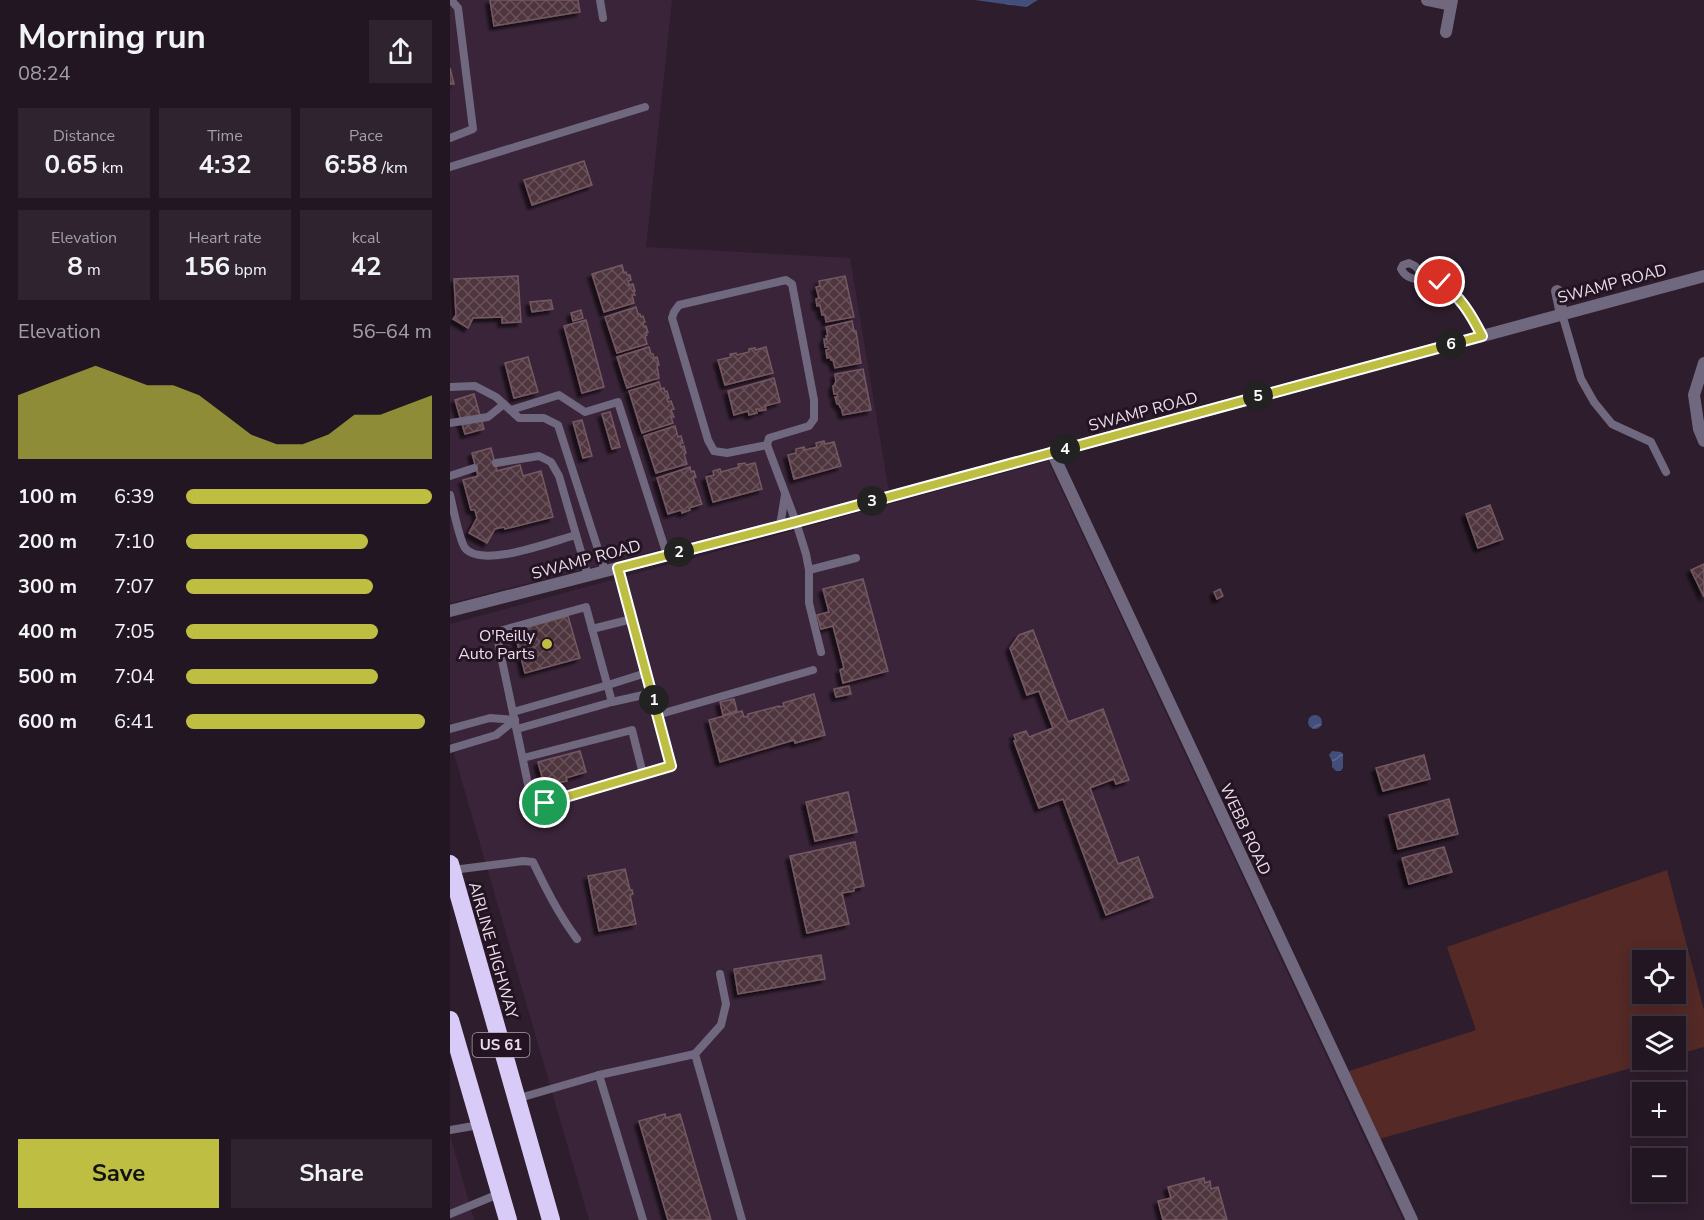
<!DOCTYPE html>
<html lang="en">
<head>
<meta charset="utf-8">
<style>
	:root { --surface:#221622; --page:#2e232f; --text:#f1f3f6; --muted:#a29fa5; --line:#3f3540; --accent:#bebf42 }
	body { margin:0; font-family:"Nunito Sans",sans-serif; background:var(--page); color:var(--text); height:100vh; display:flex; flex-direction:column; font-size:22px; white-space:nowrap }
	* { box-sizing:border-box; margin:0 }
	p { font-size:20px; color:var(--muted) }
	.icon { flex:none; width:33px; height:33px; fill:none; stroke:currentColor; stroke-width:2; stroke-linecap:round; stroke-linejoin:round }
	.map { position:relative; flex:1; overflow:hidden }
	.panel { display:flex; flex-direction:column; background:var(--surface); width:450px }
	.panel>* { flex:none }
	.fabs { position:absolute; left:1182px; top:950px; display:grid; gap:12px }
	.fabs a { display:grid; place-items:center; width:54px; height:54px; border-radius:0px; background:var(--surface); box-shadow:0 3px 15px #0003,0 0 0 2px var(--line); font-size:30px }
	.pin { position:absolute; display:grid; place-items:center; width:51px; height:51px; color:#fff; margin:-26px; border:3px solid #fff; border-radius:50%; box-shadow:0 2px 6px #0007 }
	.km { position:absolute; width:30px; height:30px; margin:-15px; border-radius:50%; background:#222; color:#fff; font-size:16px; line-height:30px; text-align:center }
	.round { display:grid; place-items:center; flex:none; width:63px; height:63px; border-radius:0px; background:var(--page) }
	.headline { display:flex; align-items:center; justify-content:space-between; height:102px; padding:0 18px }
	h1 { font-size:33px; font-weight:700; line-height:45px }
	.figures { display:grid; grid-template-columns:repeat(3,1fr); gap:9px; height:102px; padding:6px 18px }
	.figures div { display:grid; align-content:center; border-radius:0px; background:var(--page); text-align:center }
	.figures b { font-size:26px; font-weight:700 }
	.figures small { font-size:16px; font-weight:400 }
	.figures p { font-size:16px }
	.chart { height:168px; padding:12px 18px }
	.chart p { display:flex; justify-content:space-between }
	.chart svg { width:100%; height:108px; margin-top:6px; fill:var(--accent); opacity:.7 }
	.primary-button { display:flex; gap:12px; margin-top:auto; padding:12px 18px }
	.primary-button a { flex:1; height:69px; border-radius:0px; background:var(--accent); color:#111; font-size:24px; font-weight:700; line-height:69px; text-align:center }
	.primary-button a+a { background:var(--page); color:var(--text) }
	ul { padding:0 18px; list-style:none; font-size:20px }
	li { display:grid; grid-template-columns:96px 72px 1fr; align-items:center; height:45px }
	li i { height:15px; border-radius:8px; background:var(--accent) }
	main { display:flex; flex:1; min-height:0 }
	.map>svg:first-child { display:block }
	.built { fill:#3a2439 }
	.green { fill:#542926; fill-rule:evenodd }
	.water { fill:url(#water-waves) }
	.building { fill:url(#building-cross-hatch); stroke:#755962; stroke-width:1.5; filter:url(#shadow) }
	.lines { fill:none; stroke-linecap:round; stroke-linejoin:round }
	.lane { stroke:#70687e; stroke-width:8 }
	.street { stroke:#70687e; stroke-width:12 }
	.highway { stroke:#d9cbf7; stroke-width:18 }
	.route-casing { stroke:#fff; stroke-width:12 }
	.route { stroke:#bebf42; stroke-width:8 }
	.poi-dot { fill:#bebf42; stroke:#241423; stroke-width:2 }
	.labels { text-anchor:middle; stroke-width:6; stroke-linejoin:round; paint-order:stroke }
	.shield { fill:#241423; stroke:#afa1ae; stroke-width:1.5 }
	.shield-label { font-size:15px; font-weight:bold; fill:#eadee9 }
	.street-label { font-size:16px; fill:#eadee9; stroke:#241423 }
	.poi-label { font-size:16px; fill:#eadee9; stroke:#241423; text-anchor:end }
</style>
</head>
<body>
<main>
<section class="panel">
<div class="headline"><div><h1>Morning run</h1><p>08:24</p></div><a class="round"><svg class="icon" aria-label="share" viewBox="0 0 24 24"><path d="M12 15V3M7 8l5-5 5 5M5 13v7h14v-7"/></svg></a></div>
<div class="figures">
<div><p>Distance</p><b>0.65<small> km</small></b></div>
<div><p>Time</p><b>4:32</b></div>
<div><p>Pace</p><b>6:58<small> /km</small></b></div>
</div>
<div class="figures">
<div><p>Elevation</p><b>8<small> m</small></b></div>
<div><p>Heart rate</p><b>156<small> bpm</small></b></div>
<div><p>kcal</p><b>42</b></div>
</div>
<div class="chart"><p><span>Elevation</span>56–64 m</p>
<svg viewBox="0 0 160 44" preserveAspectRatio="none"><path d="M0 44V18L10 14L20 10L30 6L40 10L50 14L60 14L70 18L80 26L90 34L100 38L110 38L120 34L130 26L140 26L150 22L160 18V44z"/></svg>
</div>
<ul>
<li><b>100 m</b>6:39<i style="width:100%"></i></li>
<li><b>200 m</b>7:10<i style="width:74%"></i></li>
<li><b>300 m</b>7:07<i style="width:76%"></i></li>
<li><b>400 m</b>7:05<i style="width:78%"></i></li>
<li><b>500 m</b>7:04<i style="width:78%"></i></li>
<li><b>600 m</b>6:41<i style="width:97%"></i></li>
</ul>
<div class="primary-button"><a>Save</a><a>Share</a></div>
</section>
<div class="map">
<svg width="1254" height="1220" viewBox="0 0 1254 1220">
	<defs>
		<pattern id="water-waves" width="16" height="10" patternUnits="userSpaceOnUse" patternTransform="scale(1.5)"><rect width="16" height="10" fill="#424e7c"/><path d="M0 5q4-4 8 0t8 0" fill="none" stroke="#5d678f"/></pattern>
		<pattern id="building-cross-hatch" width="8" height="8" patternUnits="userSpaceOnUse" patternTransform="scale(1.5)"><rect width="8" height="8" fill="#4f353e"/><path d="M0 0l8 8M0 8l8-8" fill="none" stroke="#68525a"/></pattern>
		<filter id="shadow"><feDropShadow dx="-4" dy="4" stdDeviation="1.5" flood-color="#0009"/></filter>
	</defs>
	<rect width="100%" height="100%" fill="#2e1d2d"/>
	<g class="built">
		<polygon points="0,0 222,0 196,247 400,258 439,492 0,603"/>
		<polygon points="598,461 953,1220 139,1220 0,740 0,624"/>
		<polygon points="0,1135 24,1220 0,1220"/>
	</g>
	<path class="green" d="M1217,870L1254,1010V1047L1226,1055V1026H1192V1059H1213L929,1139L896,1072L1026,1030L997,947ZM1192,960H1226V993H1192Z"/>
	<g class="water">
		<polygon points="525,0 588,0 576,7"/>
		<circle cx="865" cy="722" r="7"/>
		<polygon points="882,751 891,752 893,754 893,768 890,771 886,771 882,767 882,761 879,755"/>
	</g>
	<g class="building">
		<polygon points="40,0 128,0 130,12 44,26"/>
		<polygon points="0,68 4,84 0,84"/>
		<polygon points="134,161 142,185 82,205 74,180"/>
		<polygon points="172,265 174,273 176,272 177,275 180,275 181,280 178,281 179,285 183,284 185,291 183,291 185,295 182,295 184,303 154,312 142,274"/>
		<polygon points="68,276 71,322 52,323 52,317 23,318 18,328 3,319 6,315 4,279"/>
		<polygon points="395,276 404,317 376,322 375,315 372,315 370,305 367,306 366,299 369,298 366,287 370,286 369,281"/>
		<polygon points="101,300 103,309 82,312 80,302"/>
		<polygon points="186,307 188,314 190,314 191,317 193,316 195,322 193,323 194,327 196,326 198,332 196,333 197,335 195,336 197,344 167,353 155,317"/>
		<polygon points="131,310 133,318 123,321 121,313"/>
		<polygon points="136,320 154,387 132,393 114,326"/>
		<polygon points="402,321 404,331 406,331 411,363 385,368 383,360 381,360 380,357 377,358 376,350 379,349 378,347 375,347 374,339 377,339 376,336 378,336 376,327"/>
		<polygon points="199,347 201,354 203,354 204,358 207,357 209,365 207,365 209,378 177,388 167,357"/>
		<polygon points="316,347 323,373 275,385 268,360 281,357 280,354 286,353 287,355 299,352 299,349 305,348 305,350"/>
		<polygon points="78,357 88,392 64,398 55,363"/>
		<polygon points="413,369 421,410 393,415 391,407 390,407 389,404 387,404 385,397 388,397 387,394 384,394 383,386 385,385 385,383 386,382 385,374"/>
		<polygon points="324,378 330,402 315,406 316,410 309,411 309,409 306,409 307,413 299,415 298,411 284,415 278,391"/>
		<polygon points="209,382 211,389 214,388 215,392 217,391 219,398 217,399 218,402 221,401 224,409 221,410 224,417 221,417 223,423 192,433 179,391"/>
		<polygon points="24,394 34,429 15,434 5,400"/>
		<polygon points="160,412 170,447 162,449 152,414"/>
		<polygon points="132,420 142,456 133,458 123,422"/>
		<polygon points="225,426 228,437 231,436 233,443 230,444 231,447 234,446 236,453 234,454 237,464 206,473 194,436"/>
		<polygon points="374,441 375,444 384,442 391,466 344,479 338,455 346,453 346,449 354,447 355,450 367,447 366,443"/>
		<polygon points="41,448 47,471 70,465 73,476 91,471 103,517 55,529 54,527 45,529 37,543 19,533 27,518 25,510 21,510 13,480 28,476 22,453"/>
		<polygon points="295,463 296,465 305,463 312,489 263,502 256,477 264,475 263,471 270,469 271,472 289,467 288,464"/>
		<polygon points="240,467 241,472 244,471 246,477 243,478 252,504 239,508 240,510 232,513 231,510 218,514 207,478"/>
		<polygon points="1040,505 1053,539 1028,548 1016,514"/>
		<polygon points="1254,564 1254,597 1241,570"/>
		<polygon points="413,579 438,671 393,683 390,670 394,668 383,626 371,629 367,615 379,612 373,589"/>
		<polygon points="770,589 773,596 767,599 764,592"/>
		<polygon points="118,616 130,658 75,673 64,631"/>
		<polygon points="583,630 618,722 653,709 679,780 666,784 664,779 640,788 668,864 688,857 703,897 656,915 613,799 589,808 564,741 566,740 564,735 576,731 579,737 603,728 589,691 577,695 560,648 569,635"/>
		<polygon points="399,686 401,694 386,697 384,689"/>
		<polygon points="364,694 375,735 345,743 344,740 270,762 259,720 292,711 294,717 298,716 298,714 329,706 329,707 334,706 333,703"/>
		<polygon points="284,699 287,711 273,715 270,702"/>
		<polygon points="130,751 136,772 116,778 117,781 108,783 108,780 94,784 88,762"/>
		<polygon points="974,755 980,779 933,791 926,768"/>
		<polygon points="398,792 407,832 365,841 356,802"/>
		<polygon points="999,799 1008,834 948,849 939,815"/>
		<polygon points="405,842 414,886 404,888 404,891 392,893 399,924 357,933 340,856"/>
		<polygon points="994,847 1002,872 959,884 952,858"/>
		<polygon points="175,869 180,890 182,890 183,894 180,895 186,924 149,931 138,876"/>
		<polygon points="371,955 375,979 288,994 284,969"/>
		<polygon points="215,1114 216,1118 230,1114 261,1220 218,1220 189,1121"/>
		<polygon points="754,1178 755,1183 760,1181 761,1189 768,1187 777,1220 713,1220 708,1201 721,1198 718,1187"/>
	</g>
	<g class="lines">
		<g class="lane">
			<polyline points="150,0 153,18"/>
			<polyline points="0,138 23,129 8,8 1,0"/>
			<polyline points="0,167 195,107"/>
			<path d="M977,278L965,266L959,263L953,265L951,269C960,286 979,275 993,283C1012,295 1022,317 1032,336"/>
			<polyline points="1112,314 1131,379 1144,402 1162,424 1201,442 1216,472"/>
			<polyline points="0,387 25,386 46,397 69,418 94,418 108,425 155,571"/>
			<polyline points="61,410 109,395 135,412 168,402 217,555"/>
			<polyline points="0,423 38,417 54,404"/>
			<polyline points="317,445 277,453 264,451 258,440 222,318 224,312 229,305 336,280 342,284 364,400 364,419 359,426 319,438 317,445 346,522 356,554 359,570 359,603 371,652"/>
			<polyline points="46,463 89,456 101,462 109,476 138,576"/>
			<polyline points="0,476 24,468"/>
			<path d="M0,495C3,507 9,539 15,548C32,569 103,541 126,535"/>
			<polyline points="330,526 335,495"/>
			<polyline points="359,570 406,558"/>
			<polyline points="142,629 182,619"/>
			<polyline points="162,702 136,607 46,632 79,789 85,797 95,803 221,766 168,568"/>
			<polyline points="63,712 158,685 196,673"/>
			<polyline points="207,715 363,670"/>
			<polyline points="0,729 40,718 65,720"/>
			<polyline points="67,729 162,702 202,693"/>
			<polyline points="0,749 46,735 65,720"/>
			<polyline points="73,758 182,730 193,774"/>
			<path d="M3,870L73,861L83,862C96,889 109,915 127,939"/>
			<polyline points="245,1054 271,1025 276,1004 270,974"/>
			<polyline points="149,1075 245,1054 292,1220"/>
			<polyline points="66,1099 149,1075 193,1220"/>
			<polyline points="0,1130 29,1125"/>
			<polyline points="0,1214 51,1193"/>
		</g>
		<g class="street">
			<polyline points="977,0 1001,5"/>
			<polyline points="996,32 1002,0"/>
			<polyline points="1107,291 1112,314"/>
			<polyline points="1254,363 1244,395 1249,429 1254,441"/>
			<polyline points="602,452 962,1220"/>
			<polyline points="0,611 346,522 1254,276"/>
		</g>
		<g class="highway">
			<polyline points="0,864 101,1220"/>
			<polyline points="0,1020 58,1220"/>
		</g>
	</g>
	<g class="lines">
		<defs>
			<path id="route" d="M95,803L221,766L168,568L346,522L1032,336C1021,314 1010,296 990,282"/>
		</defs>
		<use href="#route" class="route-casing"/>
		<use href="#route" class="route"/>
	</g>
	<circle class="poi-dot" cx="97" cy="644" r="6"/>
	<g class="labels">
		<rect class="shield" x="22.5" y="1033" width="57" height="24" rx="4.5"/>
		<g class="shield-label">
			<text x="51" y="1050">US 61</text>
		</g>
		<g class="street-label">
			<text transform="translate(1162 283) rotate(-15)" y="6">SWAMP ROAD</text>
			<text transform="translate(693 411) rotate(-15)" y="6">SWAMP ROAD</text>
			<text transform="translate(136 559) rotate(-15)" y="6">SWAMP ROAD</text>
			<text transform="translate(796 829) rotate(65)" y="6">WEBB ROAD</text>
			<text transform="translate(44 950) rotate(74)" y="6">AIRLINE HIGHWAY</text>
		</g>
		<g class="poi-label">
			<text x="85" y="641">O'Reilly<tspan x="85" dy="18">Auto Parts</tspan></text>
		</g>
	</g>
</svg>
<div class="fabs">
<a><svg class="icon" aria-label="locate" viewBox="0 0 24 24"><circle cx="12" cy="12" r="6"/><path d="M12 2v4M12 18v4M2 12h4M18 12h4"/></svg></a>
<a><svg class="icon" aria-label="layers" viewBox="0 0 24 24"><path d="M12 4l9 5-9 5-9-5zM3 14l9 5 9-5"/></svg></a>
<a>+</a>
<a>−</a>
</div>
<div class="pin" style="left:95px;top:803px;background:#1e9e55"><svg class="icon" aria-label="arrive" viewBox="0 0 24 24"><path d="M6 21V4h12l-3 4 3 4H6"/></svg></div>
<div class="pin" style="left:990px;top:282px;background:#d93025"><svg class="icon" aria-label="check" viewBox="0 0 24 24"><path d="M5 12l5 5 9-10"/></svg></div>
<b class="km" style="left:204px;top:700px">1</b>
<b class="km" style="left:229px;top:552px">2</b>
<b class="km" style="left:422px;top:501px">3</b>
<b class="km" style="left:615px;top:449px">4</b>
<b class="km" style="left:808px;top:396px">5</b>
<b class="km" style="left:1001px;top:344px">6</b>
</div>
</main>
</body>
</html>
